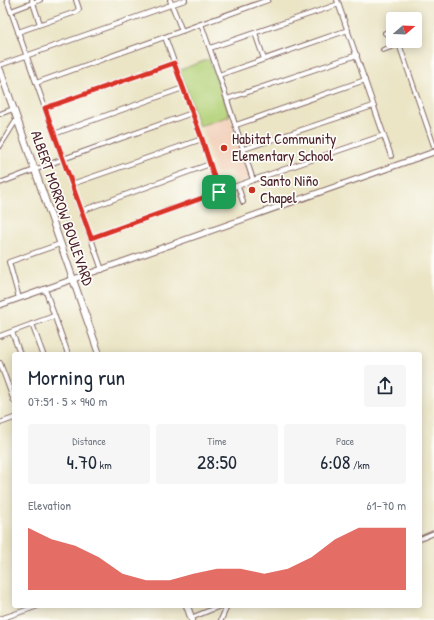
<!DOCTYPE html>
<html lang="en">
<head>
<meta charset="utf-8">
<style>
	:root { --surface:#fff; --page:#f6f6f7; --text:#1f2937; --muted:#747a83; --accent:#d93025 }
	body { margin:0; font-family:"Patrick Hand",sans-serif; background:var(--page); color:var(--text); height:100vh; display:flex; flex-direction:column; font-size:15px; white-space:nowrap }
	* { box-sizing:border-box; margin:0 }
	p { font-size:13px; color:var(--muted) }
	.icon { flex:none; width:22px; height:22px; fill:none; stroke:currentColor; stroke-width:2; stroke-linecap:round; stroke-linejoin:round }
	.map { position:relative; flex:1; overflow:hidden }
	.details { position:absolute; left:12px; top:352px; width:410px; height:256px; display:flex; flex-direction:column; background:var(--surface); border-radius:4px; box-shadow:0 2px 10px #0003 }
	.details>* { flex:none }
	.needle { width:26px; rotate:71deg }
	.controls { position:absolute; left:386px; top:12px; display:grid; gap:8px }
	.controls a { display:grid; place-items:center; width:36px; height:36px; border-radius:4px; background:var(--surface); box-shadow:0 2px 10px #0003; font-size:20px }
	.pin { position:absolute; display:grid; place-items:center; width:34px; height:34px; color:#fff; margin:-17px; border-radius:8px; box-shadow:0 2px 6px #0006 }
	.round { display:grid; place-items:center; flex:none; width:42px; height:42px; border-radius:4px; background:var(--page) }
	.overview { display:flex; align-items:center; justify-content:space-between; height:68px; padding:0 16px }
	h1 { font-size:22px; font-weight:600; line-height:30px }
	.stats { display:grid; grid-template-columns:repeat(3,1fr); gap:6px; height:68px; padding:4px 16px }
	.stats div { display:grid; align-content:center; border-radius:4px; background:var(--page); text-align:center }
	.stats b { font-size:20px; font-weight:600 }
	.stats small { font-size:11px; font-weight:400 }
	.stats p { font-size:11px }
	.chart { height:112px; padding:8px 16px }
	.chart p { display:flex; justify-content:space-between }
	.chart svg { width:100%; height:72px; margin-top:4px; fill:var(--accent); opacity:.7 }
	.map>svg:first-child { display:block }
	.built { fill:#f3d4bf }
	.green { fill:#b4d279; stroke:#7f7852 }
	.lines { fill:none; stroke-linecap:round; stroke-linejoin:round }
	.minor-casing { stroke:#826461; stroke-width:6 }
	.major-casing { stroke:#826461; stroke-width:7 }
	.highway-casing { stroke:#826461; stroke-width:8 }
	.minor { stroke:#fff; stroke-width:4 }
	.major { stroke:#fff; stroke-width:5 }
	.highway { stroke:#fff; stroke-width:6 }
	.route-casing { stroke:#fff; stroke-width:8 }
	.route { stroke:#d93025; stroke-width:5 }
	.poi-dot { fill:#c8321e; stroke:#fdfcf7; stroke-width:1.5 }
	.labels { text-anchor:middle; stroke-width:3.5; stroke-linejoin:round; paint-order:stroke }
	.poi-label { font-size:15px; fill:#4a1f2b; stroke:#fdfcf7; text-anchor:start }
	.street-label { font-size:15px; fill:#4a1f2b; stroke:#fdfcf7 }
</style>
</head>
<body>
<div class="map">
<svg width="434" height="620" viewBox="0 0 434 620">
	<rect width="100%" height="100%" fill="#fdfcf7"/>
	<filter id="ink" filterUnits="userSpaceOnUse"><feTurbulence type="fractalNoise" baseFrequency=".025" numOctaves="2"/><feDisplacementMap in="SourceGraphic" scale="8" xChannelSelector="R" yChannelSelector="G"/><feConvolveMatrix kernelMatrix="1 2 1 2 8 2 1 2 1" color-interpolation-filters="sRGB"/></filter>
	<filter id="wash" filterUnits="userSpaceOnUse"><feTurbulence type="fractalNoise" baseFrequency=".012" numOctaves="4" result="noise"/><feDisplacementMap in="SourceGraphic" scale="16" xChannelSelector="R" yChannelSelector="G"/><feGaussianBlur stdDeviation="0.9" result="paint"/><feColorMatrix in="noise" values="0 0 0 0 0 0 0 0 0 0 0 0 0 0 0 0 0 1.4 0 .05"/><feComposite in="paint" operator="in"/></filter>
	<g filter="url(#wash)">
		<rect width="100%" height="100%" fill="#ebe5c6"/>
		<polygon class="built" points="230,116 251,179 237,183 231,170 217,174 202,126"/>
		<polygon class="green" points="209,59 230,116 199,126 180,70"/>
	</g>
	<g filter="url(#ink)">
		<g class="lines">
			<defs>
				<g id="minor">
					<polyline points="7,0 102,270"/>
					<polyline points="32,0 40,24"/>
					<polyline points="170,0 182,31"/>
					<polyline points="337,0 391,156"/>
					<polyline points="11,11 40,0"/>
					<polyline points="201,24 219,75 253,180"/>
					<polyline points="18,32 76,12 79,9 76,0"/>
					<polyline points="255,33 264,59"/>
					<polyline points="385,33 393,30"/>
					<polyline points="165,37 202,139 219,192"/>
					<polyline points="398,41 434,146"/>
					<polyline points="210,48 339,4"/>
					<polyline points="383,50 399,44"/>
					<polyline points="0,65 185,0"/>
					<polyline points="219,75 348,30"/>
					<polyline points="36,83 268,0"/>
					<polyline points="227,99 357,55"/>
					<polyline points="45,108 174,63"/>
					<polyline points="0,114 13,109"/>
					<polyline points="236,125 365,80"/>
					<polyline points="54,134 183,88"/>
					<polyline points="0,146 17,119"/>
					<polyline points="244,149 373,106"/>
					<polyline points="0,183 63,159 192,113"/>
					<polyline points="72,184 202,139"/>
					<polyline points="238,186 243,202"/>
					<polyline points="81,211 210,164"/>
					<polyline points="91,238 253,180 384,135"/>
					<polyline points="45,289 68,354"/>
					<polyline points="19,298 9,262 60,244"/>
					<polyline points="32,324 43,354"/>
					<polyline points="12,332 20,354"/>
					<polyline points="0,336 54,316"/>
					<polyline points="0,363 14,401"/>
					<polyline points="0,423 14,418"/>
					<polyline points="420,539 434,533"/>
					<polyline points="191,618 220,606"/>
					<polyline points="0,619 38,606"/>
					<polyline points="221,620 227,606"/>
				</g>
				<polyline id="major" points="0,305 434,152"/>
				<g id="highway">
					<polyline points="0,70 99,354"/>
					<polyline points="187,606 192,620"/>
				</g>
			</defs>
			<use href="#minor" class="minor-casing"/>
			<use href="#major" class="major-casing"/>
			<use href="#highway" class="highway-casing"/>
			<use href="#minor" class="minor"/>
			<use href="#major" class="major"/>
			<use href="#highway" class="highway"/>
		</g>
	</g>
	<g class="lines" filter="url(#ink)">
		<defs>
			<polygon id="route" points="174,63 202,139 219,192 91,238 45,108"/>
		</defs>
		<use href="#route" class="route-casing"/>
		<use href="#route" class="route"/>
	</g>
	<g class="poi-dot">
		<circle cx="224" cy="148" r="4"/>
		<circle cx="252" cy="190" r="4"/>
	</g>
	<g class="labels">
		<g class="poi-label">
			<text x="232" y="144">Habitat Community<tspan x="232" dy="17">Elementary School</tspan></text>
			<text x="260" y="186">Santo Niño<tspan x="260" dy="17">Chapel</tspan></text>
		</g>
		<g class="street-label">
			<text transform="translate(62 208) rotate(71)" y="5">ALBERT MORROW BOULEVARD</text>
		</g>
	</g>
</svg>
<div class="controls">
<a><svg class="needle" viewBox="-14 -14 28 28"><path d="M0-13l5 13h-10z" fill="#e53935"/><path d="M0 13l5-13h-10z" fill="#747a83"/></svg></a>
</div>
<div class="pin" style="left:219px;top:192px;background:#1e9e55"><svg class="icon" aria-label="arrive" viewBox="0 0 24 24"><path d="M6 21V4h12l-3 4 3 4H6"/></svg></div>
<section class="details">
<div class="overview"><div><h1>Morning run</h1><p>07:51 · 5 × 940 m</p></div><a class="round"><svg class="icon" aria-label="share" viewBox="0 0 24 24"><path d="M12 15V3M7 8l5-5 5 5M5 13v7h14v-7"/></svg></a></div>
<div class="stats">
<div><p>Distance</p><b>4.70<small> km</small></b></div>
<div><p>Time</p><b>28:50</b></div>
<div><p>Pace</p><b>6:08<small> /km</small></b></div>
</div>
<div class="chart"><p><span>Elevation</span>61–70 m</p>
<svg viewBox="0 0 160 44" preserveAspectRatio="none"><path d="M0 44V6L10 13L20 17L30 24L40 34L50 38L60 38L70 34L80 31L90 31L100 34L110 31L120 24L130 13L140 6L150 6L160 6V44z"/></svg>
</div>
</section>
</div>
</body>
</html>
